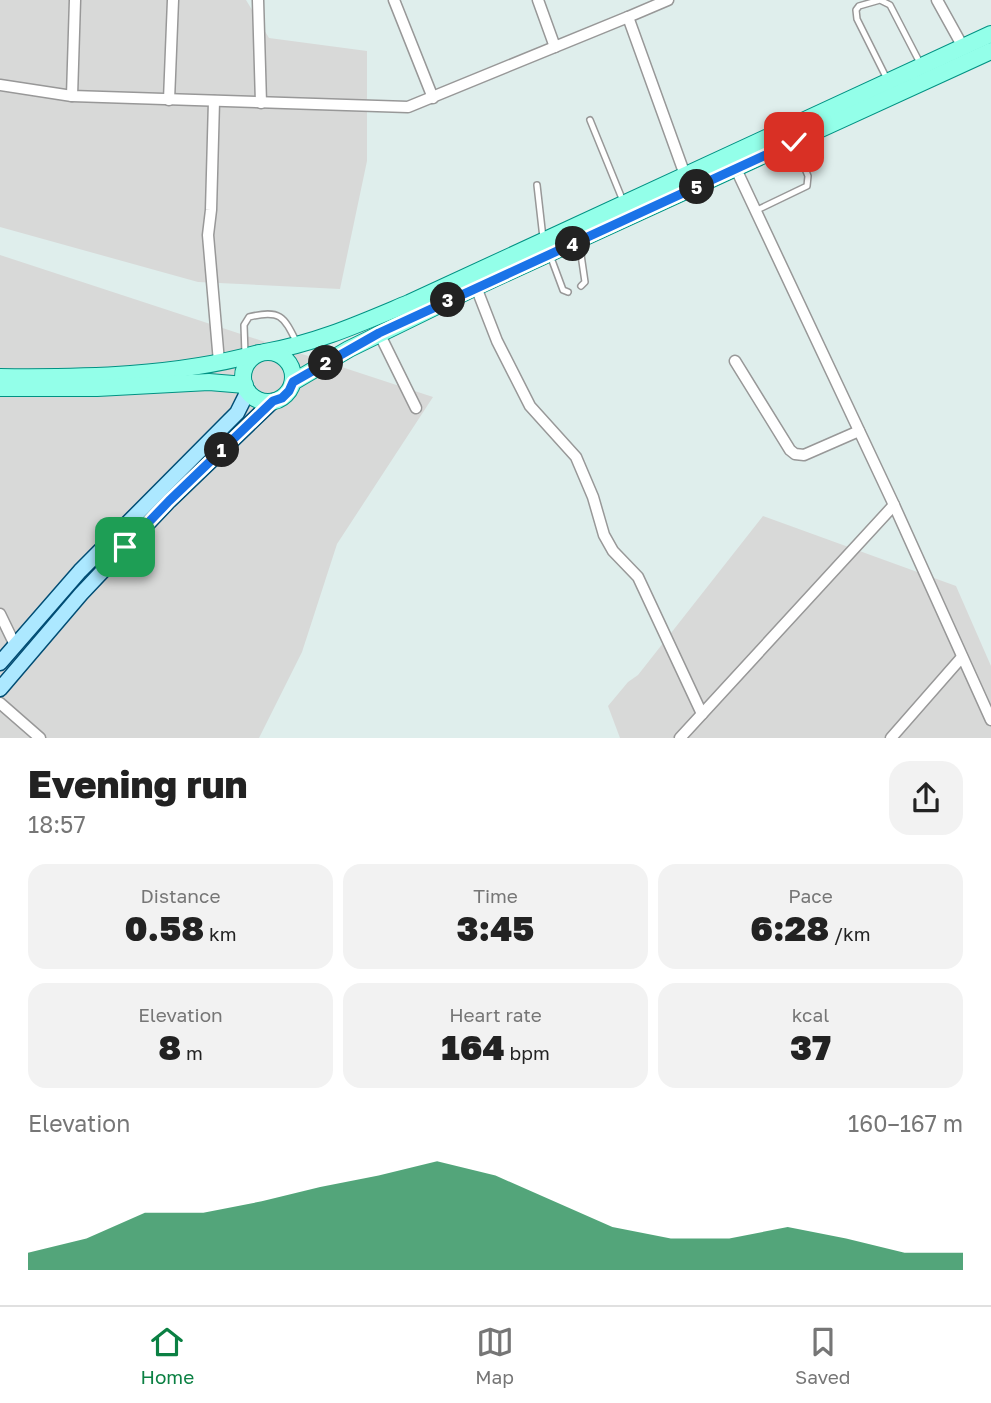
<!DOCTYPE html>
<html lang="en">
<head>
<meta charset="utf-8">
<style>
	:root { --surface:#fff; --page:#f2f2f2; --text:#222; --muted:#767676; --line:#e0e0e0; --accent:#0b8043 }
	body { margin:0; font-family:"Golos Text",sans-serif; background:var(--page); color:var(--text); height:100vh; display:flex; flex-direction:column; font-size:26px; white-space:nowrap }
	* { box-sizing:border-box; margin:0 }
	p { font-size:23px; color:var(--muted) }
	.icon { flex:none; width:38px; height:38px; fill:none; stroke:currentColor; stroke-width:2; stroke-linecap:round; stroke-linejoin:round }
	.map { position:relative; height:738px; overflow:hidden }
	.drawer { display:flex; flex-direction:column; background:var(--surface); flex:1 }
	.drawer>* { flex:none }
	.pin { position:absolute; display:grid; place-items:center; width:60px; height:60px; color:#fff; margin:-30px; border-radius:14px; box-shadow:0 4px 10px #0006 }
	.km { position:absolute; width:35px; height:35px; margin:-18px; border-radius:50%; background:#222; color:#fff; font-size:19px; line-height:35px; text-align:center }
	.round { display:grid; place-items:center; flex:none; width:74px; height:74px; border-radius:21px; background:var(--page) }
	.summary { display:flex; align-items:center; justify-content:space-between; height:119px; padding:0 28px }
	h1 { font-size:38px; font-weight:800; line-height:52px }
	.metrics { display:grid; grid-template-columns:repeat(3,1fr); gap:10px; height:119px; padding:7px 28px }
	.metrics div { display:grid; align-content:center; border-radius:18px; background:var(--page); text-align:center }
	.metrics b { font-size:35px; font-weight:800 }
	.metrics small { font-size:19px; font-weight:400 }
	.metrics p { font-size:19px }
	.chart { height:196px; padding:14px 28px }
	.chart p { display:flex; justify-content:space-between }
	.chart svg { width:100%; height:126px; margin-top:7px; fill:var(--accent); opacity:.7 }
	.dock { display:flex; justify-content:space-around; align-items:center; height:98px; border-top:2px solid var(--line); background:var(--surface); font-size:19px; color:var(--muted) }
	.dock a { display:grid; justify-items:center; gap:4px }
	.dock .on { color:var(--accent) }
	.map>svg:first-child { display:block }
	.residential { fill:#d8d9d8 }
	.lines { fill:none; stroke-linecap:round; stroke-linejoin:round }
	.service-casing { stroke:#989898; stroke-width:8 }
	.minor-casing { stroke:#989898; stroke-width:13 }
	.secondary-casing { stroke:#004d74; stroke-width:17 }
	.primary-casing { stroke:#009283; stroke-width:18 }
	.service { stroke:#fff; stroke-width:5 }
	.minor { stroke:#fff; stroke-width:10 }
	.secondary { stroke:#ace8ff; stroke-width:14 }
	.primary { stroke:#93ffe9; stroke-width:16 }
	.route-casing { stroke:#fff; stroke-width:14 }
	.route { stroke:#1a73e8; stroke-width:9 }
</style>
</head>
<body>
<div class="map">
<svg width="991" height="738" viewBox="0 0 991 738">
	<rect width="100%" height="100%" fill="#dfeeec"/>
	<g class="residential">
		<polygon points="0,0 246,0 269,38 367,51 367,161 340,289 198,282 0,227"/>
		<polygon points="0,255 433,397 337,544 302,652 259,738 0,738"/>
		<polygon points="763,516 956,586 991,666 991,738 620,738 608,706 628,682 638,675"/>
	</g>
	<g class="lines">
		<defs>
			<g id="service">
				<polyline points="887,79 857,19 856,10 859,6 880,0 890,5 920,63"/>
				<polyline points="590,120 623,201"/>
				<polyline points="537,185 543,238"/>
				<polyline points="755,211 807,186 808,176 795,145"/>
				<polyline points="579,241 585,282 581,286"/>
				<polyline points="550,255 563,290 568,292"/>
				<path d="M245,354L244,325L249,317C281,309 284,317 297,343"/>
			</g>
			<g id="minor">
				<polyline points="258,0 261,103"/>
				<polyline points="394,0 433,98"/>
				<polyline points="538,0 555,47"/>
				<polyline points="937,0 963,47"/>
				<polyline points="628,17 668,0"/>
				<polyline points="0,85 72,96 408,107 628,17 685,175"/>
				<polyline points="72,96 75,0"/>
				<polyline points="169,100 173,0"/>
				<polyline points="214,101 211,210 208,235 219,362"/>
				<polyline points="736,169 894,505 991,720"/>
				<polyline points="476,287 497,341 530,406 576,457 593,497 604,535 613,551 638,577 702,714"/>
				<polyline points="379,333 416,408"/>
				<polyline points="735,361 790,450 795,454 804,455 859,431"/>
				<polyline points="0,614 15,645"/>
				<polyline points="0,703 40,738"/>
				<polyline points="680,738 894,505"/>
				<polyline points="891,738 962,657"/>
			</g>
			<g id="secondary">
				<polyline points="0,663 80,571 229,421 237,413 248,391"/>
				<polyline points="0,689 81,594 169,501 273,401"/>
			</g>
			<g id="primary">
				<path d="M265,352C317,343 361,323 409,303L991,34"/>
				<circle cx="268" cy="377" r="25"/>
				<path d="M0,377C86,378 176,376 259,353"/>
				<polyline points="293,382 349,349 476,287 991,51"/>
				<polyline points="0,388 97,388 209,382 245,385"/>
			</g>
		</defs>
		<use href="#service" class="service-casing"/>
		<use href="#minor" class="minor-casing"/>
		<use href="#secondary" class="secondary-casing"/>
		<use href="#primary" class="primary-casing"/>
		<use href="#service" class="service"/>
		<use href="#minor" class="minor"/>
		<use href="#secondary" class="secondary"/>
		<use href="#primary" class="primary"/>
	</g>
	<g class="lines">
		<defs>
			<polyline id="route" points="125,547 169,501 273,401 282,398 289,391 293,382 379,333 794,142"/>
		</defs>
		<use href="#route" class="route-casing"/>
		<use href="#route" class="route"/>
	</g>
</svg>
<div class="pin" style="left:125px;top:547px;background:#1e9e55"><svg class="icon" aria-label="arrive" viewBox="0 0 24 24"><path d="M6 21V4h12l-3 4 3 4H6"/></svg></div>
<div class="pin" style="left:794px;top:142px;background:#d93025"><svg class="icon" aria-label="check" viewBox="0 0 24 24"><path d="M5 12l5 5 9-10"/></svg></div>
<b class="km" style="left:222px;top:450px">1</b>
<b class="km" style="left:326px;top:363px">2</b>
<b class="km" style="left:448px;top:300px">3</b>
<b class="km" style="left:573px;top:244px">4</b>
<b class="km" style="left:697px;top:187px">5</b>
</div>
<section class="drawer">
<div class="summary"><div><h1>Evening run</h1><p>18:57</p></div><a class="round"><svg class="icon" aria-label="share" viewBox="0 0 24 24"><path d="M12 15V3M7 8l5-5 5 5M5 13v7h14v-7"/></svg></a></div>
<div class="metrics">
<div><p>Distance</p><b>0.58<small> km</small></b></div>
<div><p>Time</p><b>3:45</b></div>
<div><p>Pace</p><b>6:28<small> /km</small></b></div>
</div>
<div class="metrics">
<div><p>Elevation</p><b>8<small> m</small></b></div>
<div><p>Heart rate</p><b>164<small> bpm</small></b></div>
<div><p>kcal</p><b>37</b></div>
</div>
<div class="chart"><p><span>Elevation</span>160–167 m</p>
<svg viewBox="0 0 160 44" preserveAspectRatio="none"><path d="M0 44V38L10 33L20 24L30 24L40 20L50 15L60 11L70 6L80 11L90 20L100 29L110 33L120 33L130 29L140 33L150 38L160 38V44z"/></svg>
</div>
</section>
<nav class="dock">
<a class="on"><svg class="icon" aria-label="home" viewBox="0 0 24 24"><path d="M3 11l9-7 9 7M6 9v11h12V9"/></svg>Home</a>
<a><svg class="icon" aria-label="map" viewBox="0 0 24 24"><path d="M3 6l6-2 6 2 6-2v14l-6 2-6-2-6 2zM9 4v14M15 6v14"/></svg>Map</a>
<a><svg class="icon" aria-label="saved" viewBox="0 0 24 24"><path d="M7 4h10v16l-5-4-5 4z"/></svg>Saved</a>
</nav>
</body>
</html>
